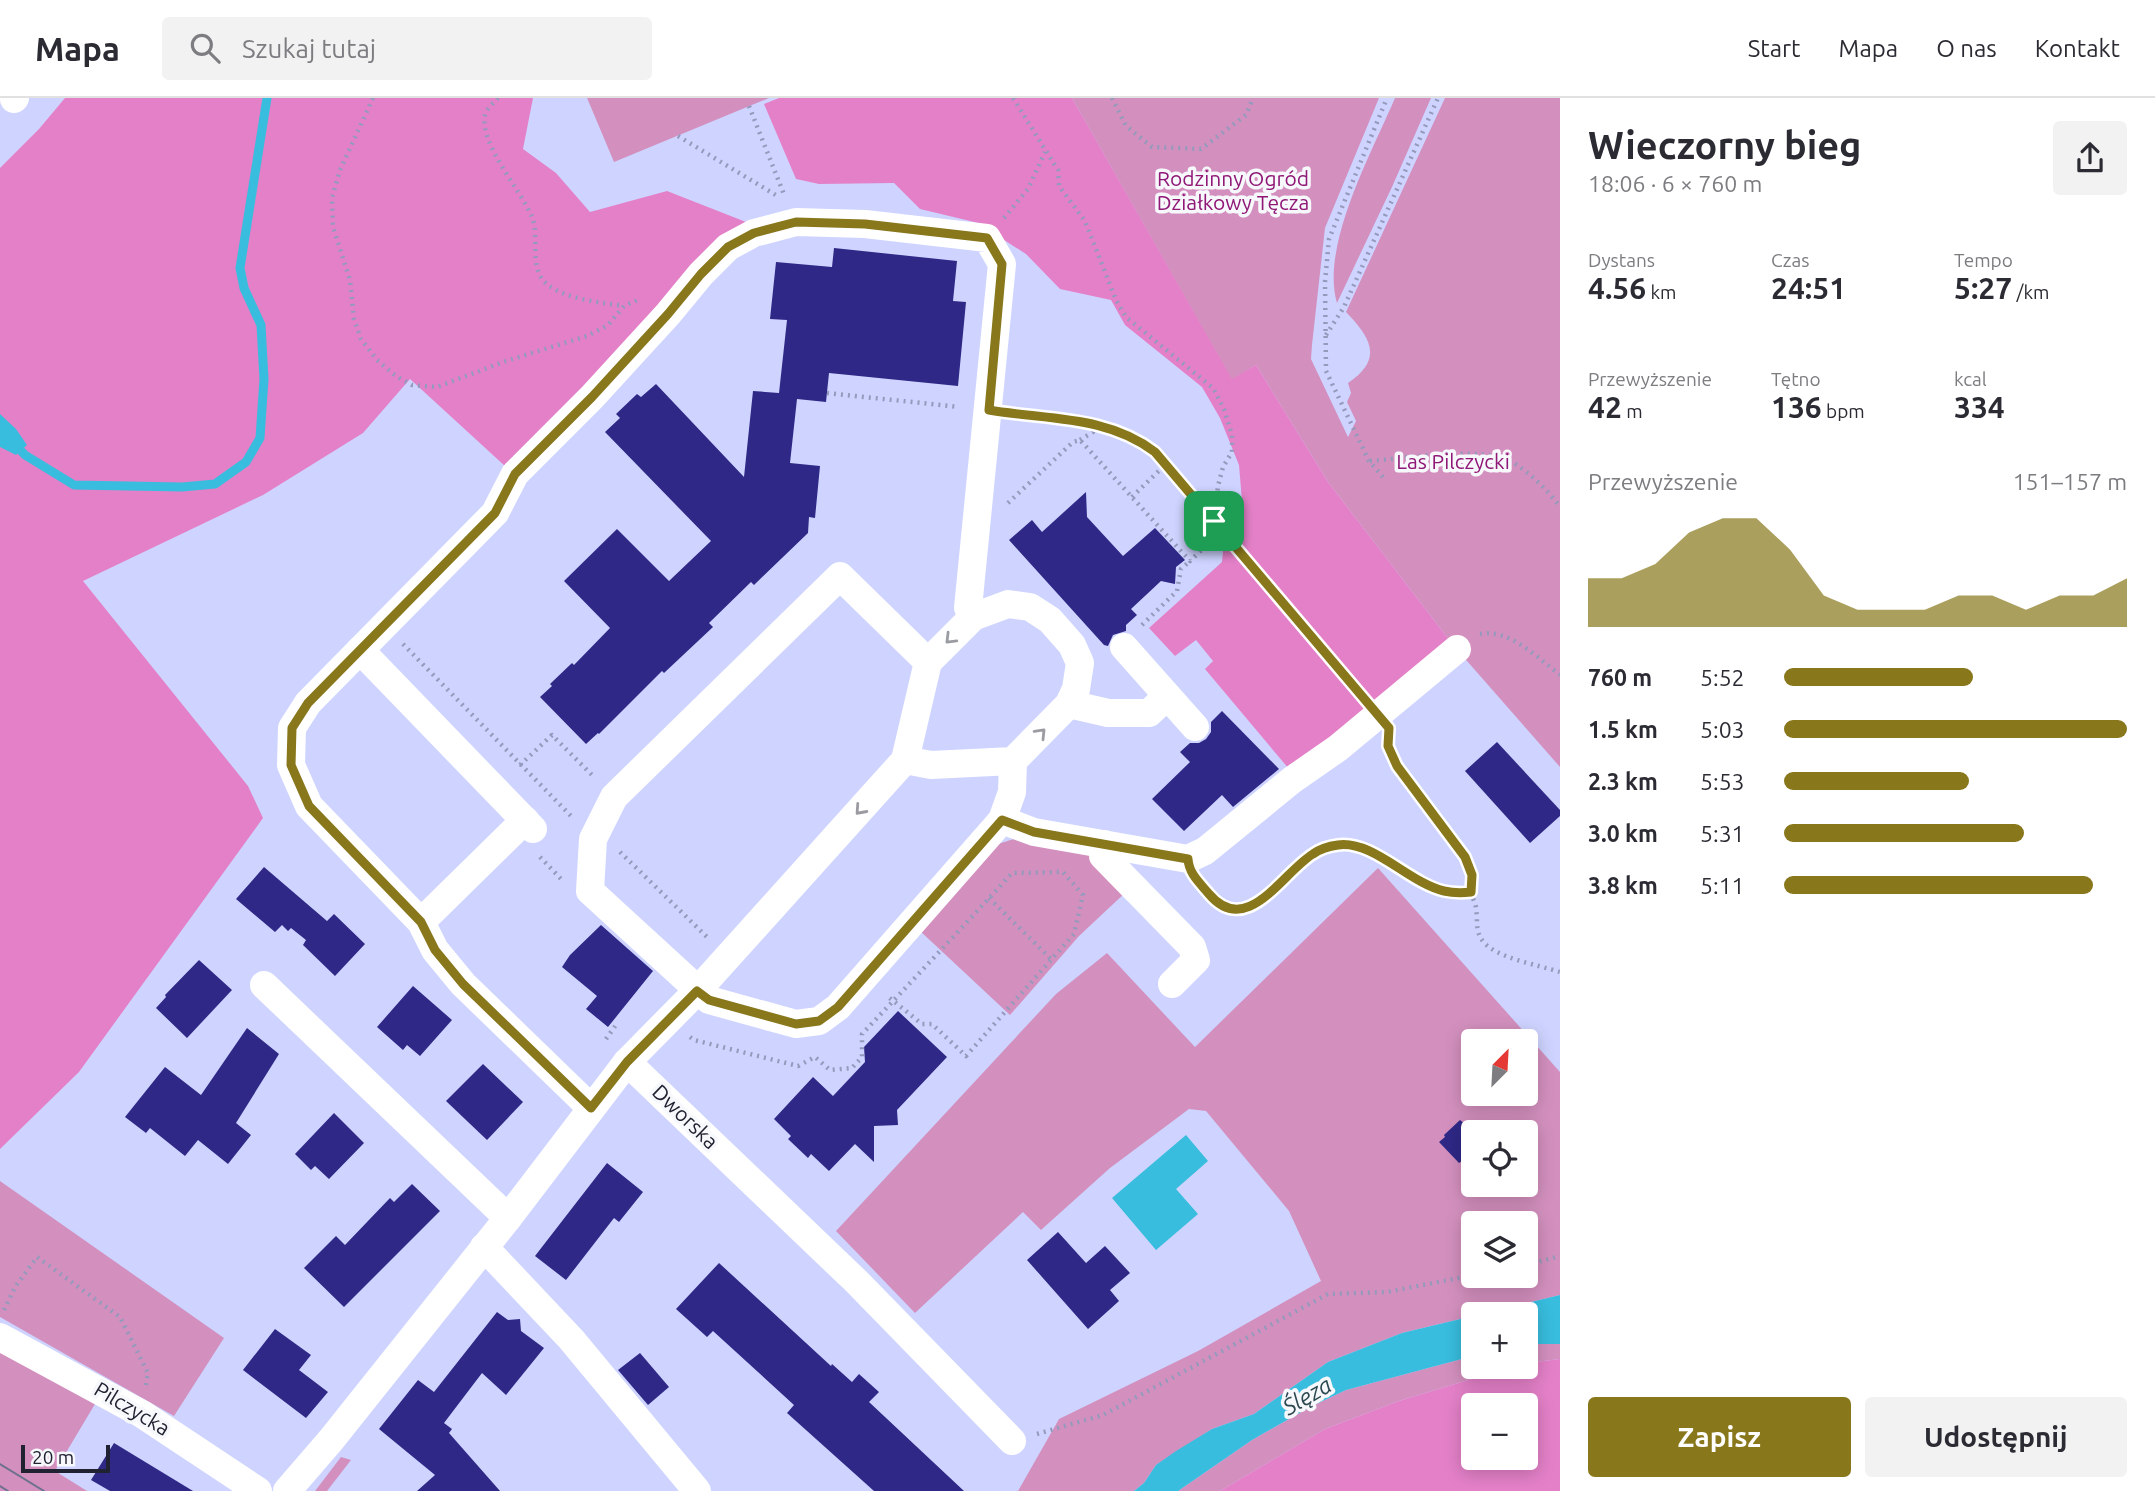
<!DOCTYPE html>
<html lang="pl">
<head>
<meta charset="utf-8">
<style>
	:root { --surface:#fff; --page:#f2f2f3; --text:#2b2b33; --muted:#7c7c81; --line:#e1e1e2; --accent:#88771b }
	body { margin:0; font-family:Ubuntu,sans-serif; background:var(--page); color:var(--text); height:100vh; display:flex; flex-direction:column; font-size:26px; white-space:nowrap }
	* { box-sizing:border-box; margin:0 }
	p { font-size:23px; color:var(--muted) }
	.icon { flex:none; width:38px; height:38px; fill:none; stroke:currentColor; stroke-width:2; stroke-linecap:round; stroke-linejoin:round }
	.map { position:relative; flex:1; overflow:hidden }
	.sheet { display:flex; flex-direction:column; background:var(--surface); width:595px }
	.sheet>* { flex:none }
	.needle { width:46px; rotate:24deg }
	.buttons { position:absolute; left:1461px; top:931px; display:grid; gap:14px }
	.buttons a { display:grid; place-items:center; width:77px; height:77px; border-radius:7px; background:var(--surface); box-shadow:0 4px 18px #0003; font-size:35px }
	.scale { position:absolute; left:21px; bottom:18px; width:89px; box-sizing:border-box; padding-left:7px; border:4px solid #202231; border-top:0; font-size:19px; line-height:24px; white-space:nowrap; color:#202231; -webkit-text-stroke:5px #f7f8fc; paint-order:stroke }
	.pin { position:absolute; display:grid; place-items:center; width:60px; height:60px; color:#fff; margin:-30px; border-radius:14px; box-shadow:0 4px 10px #0006 }
	.round { display:grid; place-items:center; flex:none; width:74px; height:74px; border-radius:7px; background:var(--page) }
	.overview { display:flex; align-items:center; justify-content:space-between; height:119px; padding:0 28px }
	h1 { font-size:38px; font-weight:700; line-height:52px }
	.figures { display:grid; grid-template-columns:repeat(3,1fr); gap:10px; height:119px; padding:7px 28px }
	.figures div { display:grid; align-content:center }
	.figures b { font-size:30px; font-weight:700 }
	.figures small { font-size:19px; font-weight:400 }
	.figures p { font-size:19px }
	.chart { height:196px; padding:14px 28px }
	.chart p { display:flex; justify-content:space-between }
	.chart svg { width:100%; height:126px; margin-top:7px; fill:var(--accent); opacity:.7 }
	.action { display:flex; gap:14px; margin-top:auto; padding:14px 28px }
	.action a { flex:1; height:80px; border-radius:7px; background:var(--accent); color:#fff; font-size:28px; font-weight:700; line-height:80px; text-align:center }
	.action a+a { background:var(--page); color:var(--text) }
	ul { padding:0 28px; list-style:none; font-size:23px }
	li { display:grid; grid-template-columns:112px 84px 1fr; align-items:center; height:52px }
	li i { height:18px; border-radius:9px; background:var(--accent) }
	header { display:flex; align-items:center; gap:42px; box-sizing:border-box; height:98px; padding:0 35px; background:var(--surface); border-bottom:2px solid var(--line) }
	header strong { font-size:33px }
	nav { display:flex; gap:38px; margin-inline-start:auto; font-size:24px }
	.search { width:490px; height:63px; background:var(--page); display:flex; align-items:center; gap:18px; box-sizing:border-box; padding:0 24px; border-radius:7px; color:var(--muted); font-size:26px }
	main { display:flex; flex:1; min-height:0 }
	.map>svg:first-child { display:block }
	.green { fill:#d390be; fill-rule:evenodd }
	.forest { fill:#e480c8; fill-rule:evenodd }
	.water { fill:#38bdde }
	.lines { fill:none; stroke-linecap:round; stroke-linejoin:round }
	.stream { stroke:#38bdde; stroke-width:9 }
	.building { fill:#2f2886 }
	.path { stroke:#9599bb; stroke-width:4.5; stroke-dasharray:2 5; stroke-linecap:butt }
	.minor { stroke:#fff; stroke-width:28 }
	.tram { stroke:#6e718d; stroke-width:2 }
	.oneway { stroke:#9b9ca2 }
	.route-casing { stroke:#fff; stroke-width:14 }
	.route { stroke:#88771b; stroke-width:9 }
	.labels { text-anchor:middle; stroke-width:7; stroke-linejoin:round; paint-order:stroke }
	.park-label { font-size:21px; fill:#8f1776; stroke:#f7f8fc }
	.street-label { font-size:21px; fill:#202231; stroke:#f7f8fc }
	.water-label { font-size:23px; font-style:italic; fill:#2c4850; stroke:#f7f8fc }
</style>
</head>
<body>
<header>
<strong>Mapa</strong>
<div class="search"><svg class="icon" aria-label="search" viewBox="0 0 24 24"><circle cx="10" cy="10" r="6"/><path d="M15 15l6 6"/></svg>Szukaj tutaj</div>
<nav><a>Start</a><a>Mapa</a><a>O nas</a><a>Kontakt</a></nav>
</header>
<main>
<div class="map">
<svg width="1560" height="1393" viewBox="0 0 1560 1393">
	<rect width="100%" height="100%" fill="#ced4ff"/>
	<g class="green">
		<polygon points="587,0 769,0 614,64"/>
		<path d="M1072,0H1379L1325,130L1312,247L1311,261L1348,339L1356,323L1347,304L1351,295L1348,285C1383,261 1372,241 1346,214L1445,0H1560V669L1453,547L1328,384L1256,267L1232,282Z"/>
		<path d="M1395,0H1431L1392,89L1337,205C1320,148 1372,54 1395,0Z"/>
		<polygon points="1017,740 1087,752 1126,794 1079,838 1010,917 919,832 995,747"/>
		<path d="M1378,770L1560,974V1197L1402,1235L1328,1264L1254,1316L1212,1331L1156,1367L1144,1385L1134,1393H1018L1059,1321L1198,1253L1321,1183L1289,1113L1206,1013L1189,1011L1110,1070L1041,1132L1023,1114L915,1215L836,1133L1056,896L1107,855L1195,949ZM1474,943H1526V996H1474ZM1474,1034H1526V1087H1474ZM1474,1125H1526V1178H1474Z"/>
		<polygon points="0,1083 224,1240 174,1318 0,1219"/>
		<polygon points="1526,1246 1560,1246 1560,1261 1526,1265"/>
		<polygon points="0,1250 95,1306 55,1373 87,1393 0,1393"/>
		<polygon points="1473,1258 1474,1269 1511,1269 1399,1303 1325,1331 1220,1393 1178,1393 1252,1342 1310,1309 1346,1292"/>
		<polygon points="341,1359 351,1362 327,1393 315,1393"/>
	</g>
	<g class="forest">
		<polygon points="65,0 533,0 523,51 556,75 590,114 667,93 746,124 666,202 506,369 410,281 363,335 263,397 83,483 248,688 263,720 79,974 0,1051 0,70 39,31"/>
		<polygon points="779,0 1072,0 1232,281 1256,267 1328,384 1453,547 1289,671 1205,571 1213,563 1196,542 1175,558 1149,530 1222,464 1224,443 1242,403 1239,367 1220,320 1202,289 1125,227 1111,202 1060,191 1026,156 1001,140 991,128 920,111 894,85 819,86 796,81 764,6"/>
		<path d="M1560,1261V1393H1220L1325,1331L1399,1303L1511,1269H1526V1265ZM1474,1307H1526V1360H1474Z"/>
	</g>
	<g class="water">
		<polygon points="0,316 16,331 27,347 16,357 0,349"/>
		<polygon points="1186,1037 1208,1063 1176,1091 1198,1116 1156,1152 1112,1100"/>
		<polygon points="1560,1197 1560,1246 1526,1246 1526,1216 1481,1216"/>
		<polygon points="1473,1218 1473,1258 1346,1292 1310,1309 1252,1342 1178,1393 1134,1393 1144,1385 1156,1367 1176,1353 1212,1331 1254,1316 1328,1264 1402,1235"/>
	</g>
	<g class="lines">
		<polyline class="stream" points="0,331 25,357 74,387 182,389 215,386 246,364 260,340 264,281 261,227 244,190 240,170 267,0"/>
	</g>
	<g class="building">
		<polygon points="834,150 957,163 953,203 966,204 958,288 829,275 826,304 797,301 790,365 820,368 815,420 809,419 808,435 754,487 751,484 709,525 713,529 664,575 662,573 599,636 598,635 586,646 540,599 552,588 550,586 572,565 574,567 610,530 564,483 617,431 669,483 711,443 605,334 620,320 616,316 637,296 641,299 656,286 744,379 753,293 779,295 787,222 770,221 776,164 832,169"/>
		<polygon points="1086,394 1087,419 1123,458 1155,430 1185,462 1176,469 1175,486 1161,483 1131,511 1137,517 1126,527 1126,533 1113,537 1108,548 1104,547 1009,442 1032,422 1042,434"/>
		<polygon points="1222,613 1279,671 1233,709 1222,697 1184,733 1152,701 1190,664 1180,654 1190,645 1199,645 1206,641 1211,634 1211,624"/>
		<polygon points="1497,644 1560,712 1560,718 1530,745 1465,673"/>
		<polygon points="264,769 327,823 334,816 365,846 335,878 303,847 306,842 291,830 288,833 282,827 275,834 236,801"/>
		<polygon points="601,827 653,873 608,929 586,911 597,898 562,869 570,857"/>
		<polygon points="199,862 232,892 187,940 156,910 166,899 165,897"/>
		<polygon points="413,888 452,922 420,958 407,947 403,952 377,929"/>
		<polygon points="898,913 947,959 897,1012 898,1027 874,1028 874,1064 855,1046 829,1073 811,1056 808,1060 788,1041 791,1038 774,1021 813,979 833,998 865,964 864,949"/>
		<polygon points="247,930 279,956 236,1025 251,1037 228,1066 198,1042 185,1058 150,1030 146,1035 125,1019 165,969 201,997"/>
		<polygon points="483,966 523,1004 487,1042 446,1003"/>
		<polygon points="334,1015 364,1045 329,1081 315,1068 311,1072 295,1056"/>
		<polygon points="1460,1022 1474,1034 1474,1055 1459,1065 1439,1044 1445,1039 1444,1037"/>
		<polygon points="607,1065 643,1094 619,1124 614,1120 566,1182 535,1158"/>
		<polygon points="412,1086 440,1113 344,1209 304,1170 336,1138 345,1147 390,1100 394,1104"/>
		<polygon points="1058,1134 1086,1165 1105,1148 1130,1175 1110,1192 1119,1203 1088,1231 1027,1162"/>
		<polygon points="719,1165 831,1268 832,1266 852,1284 859,1276 879,1294 869,1304 964,1393 874,1393 787,1315 794,1307 713,1233 707,1239 676,1211"/>
		<polygon points="497,1214 508,1222 520,1221 521,1233 544,1250 506,1297 482,1275 444,1325 452,1331 449,1335 500,1393 417,1393 435,1377 379,1331 418,1282 434,1294"/>
		<polygon points="275,1231 311,1257 299,1272 328,1294 306,1320 243,1272"/>
		<polygon points="640,1255 669,1289 648,1307 618,1272"/>
		<polygon points="114,1345 193,1393 110,1393 91,1382"/>
	</g>
	<g class="lines">
		<g class="path">
			<polyline points="373,0 340,72 332,100 333,129 350,182 354,221 361,241 377,262 396,278 412,287 437,289 506,263 587,238 608,227 624,208 640,201"/>
			<path d="M498,0C493,5 487,11 485,17C479,46 521,92 532,119C540,138 528,171 547,186C564,201 603,205 624,208"/>
			<polyline points="1013,0 1058,72 1059,88 1085,123 1116,202 1126,219 1213,290 1224,311 1232,337 1232,354 1223,369 1218,388 1214,422"/>
			<polyline points="1112,0 1126,28 1152,49 1201,51 1246,17 1253,0"/>
			<polyline points="749,8 785,99"/>
			<polyline points="678,38 779,99"/>
			<polyline points="1004,120 1028,91 1045,54"/>
			<polyline points="1326,237 1344,209 1438,0"/>
			<polyline points="827,295 959,309"/>
			<polyline points="1080,342 1093,334 1097,327"/>
			<path d="M1370,363C1410,360 1462,350 1502,360C1521,365 1549,393 1560,409"/>
			<polyline points="1383,379 1369,363 1326,273 1325,184 1329,141 1387,0"/>
			<polyline points="1132,399 1166,366"/>
			<path d="M1008,405L1073,344L1080,342L1190,463L1222,432C1198,404 1170,360 1138,341C1104,320 1055,321 1017,316"/>
			<polyline points="1222,432 1360,594"/>
			<polyline points="1142,527 1177,493 1181,471 1190,463"/>
			<path d="M1480,536C1509,530 1538,560 1560,577"/>
			<polyline points="403,546 573,720"/>
			<path d="M1388,645C1395,687 1447,722 1466,760C1472,772 1468,783 1471,796C1473,801 1476,806 1476,811C1478,822 1475,832 1482,842C1494,860 1539,867 1560,874"/>
			<polyline points="520,667 552,637 594,679"/>
			<polyline points="620,754 707,839"/>
			<polyline points="540,759 563,783"/>
			<path d="M1200,785C1207,793 1214,804 1223,808C1254,824 1289,772 1311,757C1318,752 1328,749 1336,747C1369,741 1400,775 1429,788C1443,794 1456,795 1471,795"/>
			<polyline points="989,800 1051,861"/>
			<path d="M690,939L694,942L798,968L815,959L830,972L852,970L862,959V936C912,883 963,829 1012,775L1063,774L1083,797L1074,836L966,958L932,926H922L886,897"/>
			<polyline points="606,941 618,924"/>
			<polyline points="1526,1167 1560,1158"/>
			<polyline points="4,1212 15,1189 37,1159 120,1219 148,1275 146,1287"/>
			<polyline points="1037,1336 1103,1317 1328,1196 1387,1194 1474,1177"/>
		</g>
		<g class="minor">
			<polyline points="14,1 15,0"/>
			<polyline points="1124,549 1195,629"/>
			<polyline points="360,552 533,731"/>
			<polyline points="928,564 840,478 614,699 593,741 590,793 709,902 796,926 819,923 838,909 1002,722 1012,694 1013,663"/>
			<polyline points="1069,606 1108,615 1149,615 1167,598"/>
			<polyline points="1002,722 1034,734 1188,761 1205,753 1292,682 1338,650 1457,551"/>
			<polyline points="1104,746 1103,758 1192,849 1196,862 1172,886"/>
			<polyline points="421,824 525,722"/>
			<polyline points="264,887 508,1120"/>
			<polyline points="627,964 857,1184 1012,1343"/>
			<polyline points="591,1010 463,886 435,852 421,824 309,708 291,667 292,630 308,605 495,415 515,376 592,299 668,216 701,176 728,149 754,135 796,124 865,126 987,140 1002,166 968,510 973,519"/>
			<polyline points="484,1149 571,1241 697,1393"/>
			<polyline points="0,1239 142,1316 258,1393"/>
			<polyline points="287,1393 331,1342 508,1120 627,964 697,893 905,662 928,564 973,519 1008,506 1030,509 1050,522 1072,547 1080,565 1076,591 1069,606 1013,663 931,667 905,662"/>
		</g>
		<g class="tram">
			<polyline points="0,1366 44,1393"/>
			<polyline points="0,1388 8,1393"/>
		</g>
	</g>
	<defs><path id="oneway-chevron" d="M-2-3.5L2.5 0L-2 3.5" fill="none" stroke-width="1.6" stroke-linecap="round" stroke-linejoin="round" transform="scale(1.75)"/></defs>
	<g class="oneway">
		<use href="#oneway-chevron" transform="translate(950 541) rotate(135)"/>
		<use href="#oneway-chevron" transform="translate(1041 635) rotate(-46)"/>
		<use href="#oneway-chevron" transform="translate(860 712) rotate(132)"/>
	</g>
	<g class="lines">
		<defs>
			<path id="route" d="M796,124L865,126L987,140L1002,166L989,312C1046,322 1107,317 1155,354L1389,630L1388,648L1397,668L1465,759L1472,777L1471,794C1462,795 1453,795 1444,793C1409,785 1373,742 1338,747C1330,748 1320,751 1313,756C1283,774 1247,841 1209,796C1200,785 1189,776 1188,761L1034,734L1002,722L838,909L819,923L796,926L709,902L697,893L627,964L591,1010L463,886L435,852L421,824L309,708L291,667L292,630L308,605L495,415L515,376L592,299L668,216L701,176L728,149L754,135Z"/>
		</defs>
		<use href="#route" class="route-casing"/>
		<use href="#route" class="route"/>
	</g>
	<g class="labels">
		<g class="park-label">
			<text x="1233" y="88">Rodzinny Ogród<tspan x="1233" dy="24">Działkowy Tęcza</tspan></text>
			<text x="1453" y="371">Las Pilczycki</text>
		</g>
		<g class="street-label">
			<text transform="translate(685 1019) rotate(44)" y="7">Dworska</text>
			<text transform="translate(132 1311) rotate(31)" y="7">Pilczycka</text>
		</g>
		<g class="water-label">
			<text transform="translate(1307 1298) rotate(-30)" y="8">Ślęza</text>
		</g>
	</g>
</svg>
<div class="buttons">
<a><svg class="needle" viewBox="-14 -14 28 28"><path d="M0-13l5 13h-10z" fill="#e53935"/><path d="M0 13l5-13h-10z" fill="#7c7c81"/></svg></a>
<a><svg class="icon" aria-label="locate" viewBox="0 0 24 24"><circle cx="12" cy="12" r="6"/><path d="M12 2v4M12 18v4M2 12h4M18 12h4"/></svg></a>
<a><svg class="icon" aria-label="layers" viewBox="0 0 24 24"><path d="M12 4l9 5-9 5-9-5zM3 14l9 5 9-5"/></svg></a>
<a>+</a>
<a>−</a>
</div>
<div class="scale">20 m</div>
<div class="pin" style="left:1214px;top:423px;background:#1e9e55"><svg class="icon" aria-label="arrive" viewBox="0 0 24 24"><path d="M6 21V4h12l-3 4 3 4H6"/></svg></div>
</div>
<section class="sheet">
<div class="overview"><div><h1>Wieczorny bieg</h1><p>18:06 · 6 × 760 m</p></div><a class="round"><svg class="icon" aria-label="share" viewBox="0 0 24 24"><path d="M12 15V3M7 8l5-5 5 5M5 13v7h14v-7"/></svg></a></div>
<div class="figures">
<div><p>Dystans</p><b>4.56<small> km</small></b></div>
<div><p>Czas</p><b>24:51</b></div>
<div><p>Tempo</p><b>5:27<small> /km</small></b></div>
</div>
<div class="figures">
<div><p>Przewyższenie</p><b>42<small> m</small></b></div>
<div><p>Tętno</p><b>136<small> bpm</small></b></div>
<div><p>kcal</p><b>334</b></div>
</div>
<div class="chart"><p><span>Przewyższenie</span>151–157 m</p>
<svg viewBox="0 0 160 44" preserveAspectRatio="none"><path d="M0 44V27L10 27L20 22L30 11L40 6L50 6L60 17L70 33L80 38L90 38L100 38L110 33L120 33L130 38L140 33L150 33L160 27V44z"/></svg>
</div>
<ul>
<li><b>760 m</b>5:52<i style="width:55%"></i></li>
<li><b>1.5 km</b>5:03<i style="width:100%"></i></li>
<li><b>2.3 km</b>5:53<i style="width:54%"></i></li>
<li><b>3.0 km</b>5:31<i style="width:70%"></i></li>
<li><b>3.8 km</b>5:11<i style="width:90%"></i></li>
</ul>
<div class="action"><a>Zapisz</a><a>Udostępnij</a></div>
</section>
</main>
</body>
</html>
